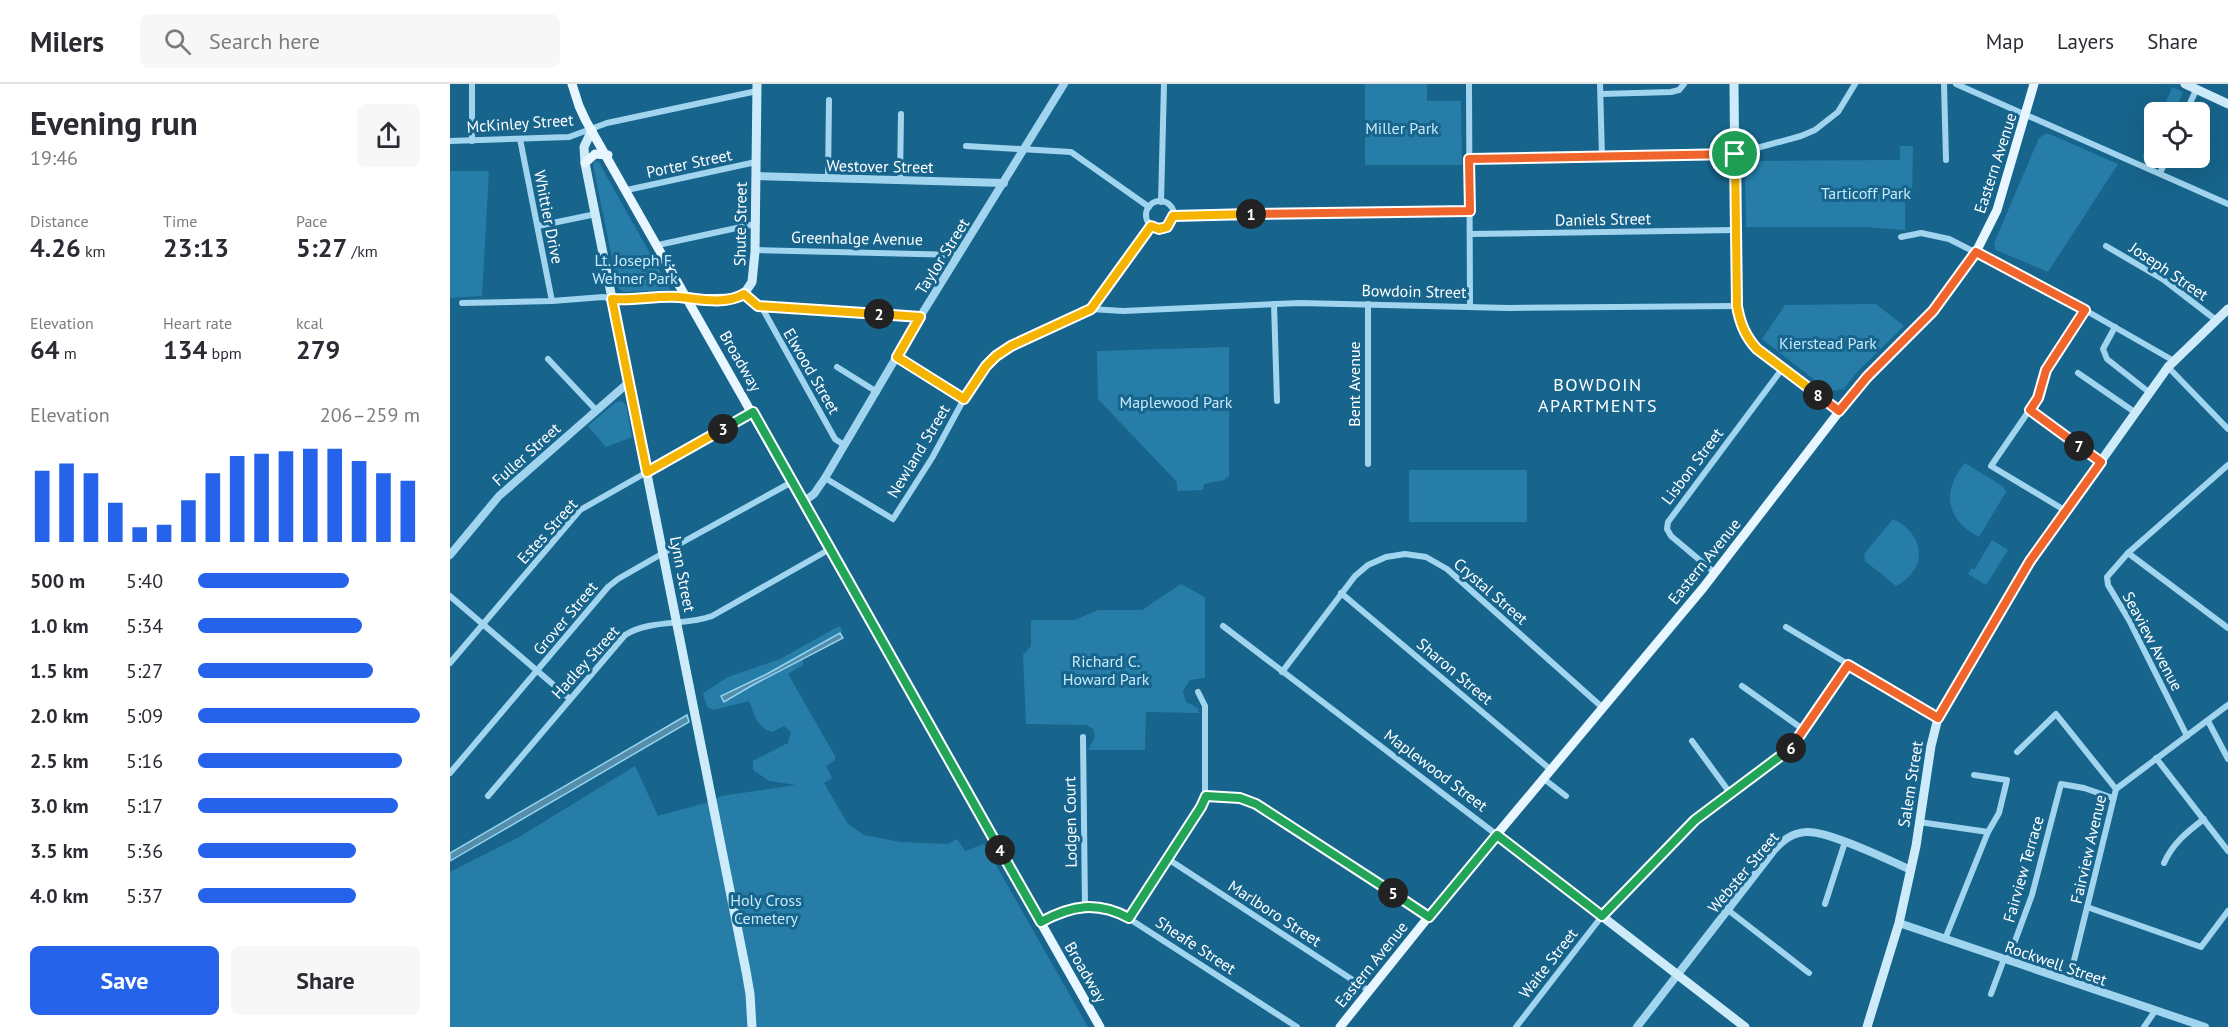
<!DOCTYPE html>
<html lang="en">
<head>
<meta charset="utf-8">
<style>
	:root { --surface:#fff; --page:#f7f7f7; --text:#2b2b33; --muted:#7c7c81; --line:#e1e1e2; --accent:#2563eb }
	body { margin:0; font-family:"PT Sans",sans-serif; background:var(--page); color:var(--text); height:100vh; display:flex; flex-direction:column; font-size:22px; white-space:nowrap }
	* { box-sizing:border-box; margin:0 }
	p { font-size:20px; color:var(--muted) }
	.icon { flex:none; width:33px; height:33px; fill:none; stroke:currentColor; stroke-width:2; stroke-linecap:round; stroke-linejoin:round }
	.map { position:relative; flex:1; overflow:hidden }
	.panel { display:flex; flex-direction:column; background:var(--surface); width:450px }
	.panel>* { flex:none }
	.controls { position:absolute; left:1694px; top:18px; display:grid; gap:12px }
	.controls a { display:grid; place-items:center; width:66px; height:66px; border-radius:9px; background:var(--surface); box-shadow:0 6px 24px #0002; font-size:30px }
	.pin { position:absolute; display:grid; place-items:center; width:51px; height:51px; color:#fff; margin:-26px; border:3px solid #fff; border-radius:50%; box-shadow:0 2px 6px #0007 }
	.km { position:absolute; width:30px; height:30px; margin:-15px; border-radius:50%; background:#222; color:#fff; font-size:16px; line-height:30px; text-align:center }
	.round { display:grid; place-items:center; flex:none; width:63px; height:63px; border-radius:9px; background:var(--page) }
	.headline { display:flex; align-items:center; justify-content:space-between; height:102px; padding:0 30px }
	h1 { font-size:33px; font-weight:800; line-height:45px }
	.metrics { display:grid; grid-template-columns:repeat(3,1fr); gap:9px; height:102px; padding:6px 30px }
	.metrics div { display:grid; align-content:center }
	.metrics b { font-size:26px; font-weight:800 }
	.metrics small { font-size:16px; font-weight:400 }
	.metrics p { font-size:16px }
	.chart { height:168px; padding:12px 30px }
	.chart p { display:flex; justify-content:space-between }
	.chart svg { width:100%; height:108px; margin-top:6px; stroke:var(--accent); stroke-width:6 }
	.cta { display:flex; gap:12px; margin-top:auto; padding:12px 30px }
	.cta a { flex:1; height:69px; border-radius:9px; background:var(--accent); color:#fff; font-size:24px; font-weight:800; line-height:69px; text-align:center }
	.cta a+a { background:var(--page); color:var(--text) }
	ul { padding:0 30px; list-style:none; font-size:20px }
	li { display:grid; grid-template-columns:96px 72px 1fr; align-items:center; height:45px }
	li i { height:15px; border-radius:8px; background:var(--accent) }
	header { display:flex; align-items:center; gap:36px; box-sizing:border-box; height:84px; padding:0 30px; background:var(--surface); border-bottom:2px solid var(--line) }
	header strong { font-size:28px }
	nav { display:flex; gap:33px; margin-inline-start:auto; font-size:21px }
	.search { width:420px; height:54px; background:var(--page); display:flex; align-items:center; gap:15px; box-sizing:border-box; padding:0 21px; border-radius:9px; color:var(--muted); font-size:22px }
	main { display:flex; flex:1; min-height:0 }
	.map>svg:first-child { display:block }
	.green { fill:#267ea8 }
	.water { fill:#568da9; stroke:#93d4f2; stroke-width:1.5 }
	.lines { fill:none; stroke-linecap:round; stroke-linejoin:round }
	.minor { stroke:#a1d5ef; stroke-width:6 }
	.tertiary { stroke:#a1d5ef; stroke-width:8 }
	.secondary { stroke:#ceebfa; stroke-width:9 }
	.primary { stroke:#e8f6ff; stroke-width:9 }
	.split-1-casing { stroke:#fff; stroke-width:12 }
	.split-2-casing { stroke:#fff; stroke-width:12 }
	.split-3-casing { stroke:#fff; stroke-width:12 }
	.split-4-casing { stroke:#fff; stroke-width:12 }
	.split-5-casing { stroke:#fff; stroke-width:12 }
	.split-6-casing { stroke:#fff; stroke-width:12 }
	.split-7-casing { stroke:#fff; stroke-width:12 }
	.split-8-casing { stroke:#fff; stroke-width:12 }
	.split-9-casing { stroke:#fff; stroke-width:12 }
	.split-1 { stroke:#f0652b; stroke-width:8 }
	.split-2 { stroke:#f5b400; stroke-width:8 }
	.split-3 { stroke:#f5b400; stroke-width:8 }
	.split-4 { stroke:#22a559; stroke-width:8 }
	.split-5 { stroke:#22a559; stroke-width:8 }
	.split-6 { stroke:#22a559; stroke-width:8 }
	.split-7 { stroke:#f0652b; stroke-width:8 }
	.split-8 { stroke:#f0652b; stroke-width:8 }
	.split-9 { stroke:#f5b400; stroke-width:8 }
	.labels { text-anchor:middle; stroke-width:6; stroke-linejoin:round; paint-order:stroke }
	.street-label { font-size:16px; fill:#fff; stroke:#17648c }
	.park-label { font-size:16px; fill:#c7eafb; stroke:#17648c }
	.neighbourhood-label { font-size:18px; letter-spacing:1.5px; fill:#fff; stroke:#17648c }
</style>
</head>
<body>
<header>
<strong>Milers</strong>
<div class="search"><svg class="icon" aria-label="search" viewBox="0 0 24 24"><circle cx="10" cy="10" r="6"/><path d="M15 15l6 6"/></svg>Search here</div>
<nav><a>Map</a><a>Layers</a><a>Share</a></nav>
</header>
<main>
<section class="panel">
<div class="headline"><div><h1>Evening run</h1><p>19:46</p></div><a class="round"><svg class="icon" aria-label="share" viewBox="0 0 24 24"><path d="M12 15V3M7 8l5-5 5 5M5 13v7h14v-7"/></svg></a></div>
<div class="metrics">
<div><p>Distance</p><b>4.26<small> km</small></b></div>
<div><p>Time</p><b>23:13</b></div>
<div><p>Pace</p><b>5:27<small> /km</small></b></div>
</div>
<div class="metrics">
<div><p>Elevation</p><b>64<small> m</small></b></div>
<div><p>Heart rate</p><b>134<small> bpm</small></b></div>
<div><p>kcal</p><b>279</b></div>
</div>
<div class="chart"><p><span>Elevation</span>206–259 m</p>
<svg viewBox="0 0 160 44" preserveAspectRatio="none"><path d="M5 44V15M15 44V12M25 44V16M35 44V28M45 44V38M55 44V37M65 44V27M75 44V16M85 44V9M95 44V8M105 44V7M115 44V6M125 44V6M135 44V11M145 44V16M155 44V19"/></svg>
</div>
<ul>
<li><b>500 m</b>5:40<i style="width:68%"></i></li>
<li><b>1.0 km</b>5:34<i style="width:74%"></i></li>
<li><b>1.5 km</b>5:27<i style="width:79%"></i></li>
<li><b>2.0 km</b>5:09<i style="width:100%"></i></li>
<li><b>2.5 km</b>5:16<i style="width:92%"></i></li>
<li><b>3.0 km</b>5:17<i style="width:90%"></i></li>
<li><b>3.5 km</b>5:36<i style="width:71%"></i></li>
<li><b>4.0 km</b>5:37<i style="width:71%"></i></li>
</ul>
<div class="cta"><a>Save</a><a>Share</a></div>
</section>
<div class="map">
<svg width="1778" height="943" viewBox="0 0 1778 943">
	<rect width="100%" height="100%" fill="#17648c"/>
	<g class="green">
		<polygon points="915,0 977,0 977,17 1011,17 1012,81 915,81"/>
		<polygon points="1722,3 1733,8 1725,28 1712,28"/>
		<polygon points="1597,49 1668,80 1598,188 1546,166 1544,159 1589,54"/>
		<polygon points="1702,49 1704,49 1705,74 1703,78 1692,74"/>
		<polygon points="1450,62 1463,62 1462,118 1455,117 1455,146 1413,143 1296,143 1295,82 1300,77 1450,76"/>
		<polygon points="145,77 149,78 153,86 218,201 220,206 174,208 168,204 143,81"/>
		<polygon points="0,87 39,87 32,212 0,214"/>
		<polygon points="1426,220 1454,242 1405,290 1394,305 1379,307 1312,255 1335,221"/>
		<polygon points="779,263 779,392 774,396 754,400 753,406 727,407 727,398 648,315 647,267"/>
		<polygon points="171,317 176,321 182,353 156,363 138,342 166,318"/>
		<path d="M1515,379L1554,403L1556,408L1529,453C1496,436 1491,407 1515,379Z"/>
		<rect x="959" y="386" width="118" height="52"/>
		<path d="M1443,435C1476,451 1478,485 1446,502L1415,477L1414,470Z"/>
		<polygon points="1542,456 1558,466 1536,501 1518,490 1522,484 1524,486"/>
		<polygon points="731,500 755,513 755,594 740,596 733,607 736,618 748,624 749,629 696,628 695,666 638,666 645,653 643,645 636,641 576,640 573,571 581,562 581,536 625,536 648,526 692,526"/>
		<path d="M389,542L393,547L353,570V581L338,590L385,672V676L376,682L382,694L374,699L398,740L414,751L450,758L498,760L507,755L515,767L534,760L638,943H0V788L69,753L185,682L208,732L255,719L271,712L346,701L319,697L303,686V677L338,659L341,648L334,642L322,648C306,644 305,630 299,617L264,626L257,623L253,609L278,593L330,575Z"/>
	</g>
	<g class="water">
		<polygon points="390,549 393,554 301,602 274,618 271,612 317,590"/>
		<polygon points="237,631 239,638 0,777 0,769"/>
	</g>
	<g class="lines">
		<g class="minor">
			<polyline points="22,0 22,57"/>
			<polyline points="1019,0 1020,221"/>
			<polyline points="1150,0 1152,73"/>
			<polyline points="1494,0 1496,76"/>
			<polyline points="1506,0 1778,120"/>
			<polyline points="1151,10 1221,8 1229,6 1234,0"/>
			<polyline points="1736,28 1746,6"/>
			<polyline points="70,55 102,217"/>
			<polyline points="0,57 119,53 157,39 307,7"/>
			<polyline points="516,62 621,68 699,123"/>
			<polyline points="1019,75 1285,70 1351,52 1365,46 1388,28 1405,0"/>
			<polyline points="1710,89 1717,74"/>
			<polyline points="378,94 379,16"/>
			<polyline points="450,96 451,30"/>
			<polyline points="177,106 306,78"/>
			<circle cx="710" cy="131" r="14"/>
			<polyline points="711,118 714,0"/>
			<polyline points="723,132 872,128 1020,127"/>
			<polyline points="88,142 146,130"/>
			<polyline points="1020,150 1285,146"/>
			<polyline points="1451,153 1471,149 1499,155 1600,206 1724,277"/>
			<polyline points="208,161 305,140"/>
			<polyline points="1656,162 1714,196 1766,236"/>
			<polyline points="305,166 509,171"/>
			<polyline points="294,210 308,222 470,233"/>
			<polyline points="12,219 102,217 153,213 170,216 229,213 239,215"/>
			<polyline points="824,220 827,317"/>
			<polyline points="918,220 918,380"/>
			<polyline points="311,222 385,355 394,361"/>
			<polyline points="641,225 673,227 850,219 1059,224 1286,222"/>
			<polyline points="1665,243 1653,265 1657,275 1700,309"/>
			<polyline points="447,274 514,315"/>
			<polyline points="98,275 146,326"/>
			<polyline points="387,283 427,308"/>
			<polyline points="1718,283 1778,345"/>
			<polyline points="1628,289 1686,329"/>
			<polyline points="1580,326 1651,378"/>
			<polyline points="375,394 443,435 482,374 514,315 536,282 561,262 641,225 701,142"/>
			<polyline points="1616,427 1541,382 1585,318 1596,286 1635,226"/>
			<polyline points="1678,469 1778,544"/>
			<polyline points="1265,489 1221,452 1217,445 1218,438 1332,285"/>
			<polyline points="891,509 1101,686"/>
			<polyline points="0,512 120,615"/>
			<polyline points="773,542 1047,751"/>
			<polyline points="1336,543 1488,634"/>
			<polyline points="0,579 130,426 303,328"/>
			<polyline points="832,588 905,492 918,481 936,473 955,470 976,473 997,485 1153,624"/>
			<polyline points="1292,602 1354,646"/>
			<polyline points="1758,637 1778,675"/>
			<polyline points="1737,652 1679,536 1658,501 1657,493 1678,469 1778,381"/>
			<polyline points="633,653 635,823"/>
			<polyline points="1242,657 1280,709"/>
			<polyline points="1567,668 1606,630 1666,705"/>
			<polyline points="1706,674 1778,767"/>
			<polyline points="0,689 158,503 168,495 222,464 342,398"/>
			<polyline points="1094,695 1116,712"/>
			<path d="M38,712L175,551C200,535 235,542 262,532L380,465"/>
			<polyline points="755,712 785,713 806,720 979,833"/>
			<polyline points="1469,738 1538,748 1549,729 1557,696 1524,691"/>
			<polyline points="718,775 918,906"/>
			<path d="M1714,779C1723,759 1737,748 1754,735"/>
			<polyline points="1375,820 1395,758"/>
			<polyline points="1637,823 1751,863 1778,827"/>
			<polyline points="1278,826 1359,889"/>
			<polyline points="679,834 755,715 755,622 748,608"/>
			<path d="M591,839C618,823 642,818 672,830L847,943"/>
			<polyline points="1495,855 1538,748"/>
			<polyline points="1558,876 1582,811 1611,700 1634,704 1663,714"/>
			<polyline points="1619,897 1666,705 1778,621"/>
			<polyline points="1541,910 1554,875"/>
			<polyline points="1066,943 1152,832 1242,738 1342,663 1398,581"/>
			<polyline points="1694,943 1705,927"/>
		</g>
		<g class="tertiary">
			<polyline points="306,92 554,99"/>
			<polyline points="353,418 364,410 375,394 470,233 614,0"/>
			<polyline points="0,471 49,412 179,298"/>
			<polyline points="1449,839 1755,943"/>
			<path d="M1187,943L1324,766C1333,756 1342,749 1356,748C1377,746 1439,776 1461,786"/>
		</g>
		<g class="secondary">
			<path d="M1284,0L1286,222C1290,239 1295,252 1307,265L1389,327"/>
			<polyline points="1735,0 1778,20"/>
			<polyline points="142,46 134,63 135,79 296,887 300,910 302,943"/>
			<polyline points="239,215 287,214 294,210 302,198 305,168 307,0"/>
			<polyline points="1047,751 1295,943"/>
			<polyline points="1417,943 1449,839 1466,762 1481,662 1488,634 1559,511 1597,453 1718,283 1778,225"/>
		</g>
		<g class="primary">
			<polyline points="122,0 129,22 136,37 650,943"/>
			<polyline points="135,79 145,70 158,71"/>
			<polyline points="890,943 992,816 1253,504 1405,307 1471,240 1499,207 1526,168 1547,126 1584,0"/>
		</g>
	</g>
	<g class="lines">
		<defs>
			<polyline id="split-1" points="801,130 1020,127 1019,75 1285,70"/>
			<polyline id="split-2" points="429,230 470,233 447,273 514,315 536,282 546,272 561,262 641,225 701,142 709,145 717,143 723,132 801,130"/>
			<path id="split-3" d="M273,345L197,388L162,215C185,217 207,211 229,213C249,215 276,221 294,210L308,222L429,230"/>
			<polyline id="split-4" points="273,345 303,328 550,766"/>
			<path id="split-5" d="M550,766L591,838C622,821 647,817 679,834L751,723L756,712L790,714L806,720L943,809"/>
			<polyline id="split-6" points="943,809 979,833 1047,751 1152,832 1245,736 1341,664"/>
			<polyline id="split-7" points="1341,664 1398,581 1488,634 1580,477 1651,378 1629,362"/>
			<polyline id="split-8" points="1368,311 1389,327 1417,293 1483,227 1526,168 1635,226 1596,286 1588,314 1580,326 1629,362"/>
			<path id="split-9" d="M1285,70L1287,222C1290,239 1295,252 1307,265L1368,311"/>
		</defs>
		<use href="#split-1" class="split-1-casing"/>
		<use href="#split-2" class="split-2-casing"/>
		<use href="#split-3" class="split-3-casing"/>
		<use href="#split-4" class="split-4-casing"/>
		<use href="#split-5" class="split-5-casing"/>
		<use href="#split-6" class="split-6-casing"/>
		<use href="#split-7" class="split-7-casing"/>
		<use href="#split-8" class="split-8-casing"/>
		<use href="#split-9" class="split-9-casing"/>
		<use href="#split-1" class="split-1"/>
		<use href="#split-2" class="split-2"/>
		<use href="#split-3" class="split-3"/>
		<use href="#split-4" class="split-4"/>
		<use href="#split-5" class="split-5"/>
		<use href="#split-6" class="split-6"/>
		<use href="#split-7" class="split-7"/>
		<use href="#split-8" class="split-8"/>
		<use href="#split-9" class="split-9"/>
	</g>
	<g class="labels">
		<g class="street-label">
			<text transform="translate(70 39) rotate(-4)" y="6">McKinley Street</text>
			<text transform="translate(239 79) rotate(-12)" y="6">Porter Street</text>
			<text transform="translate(1545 79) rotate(-72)" y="6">Eastern Avenue</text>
			<text transform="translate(430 82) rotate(1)" y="6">Westover Street</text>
			<text transform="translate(99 133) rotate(79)" y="6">Whittier Drive</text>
			<text transform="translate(1153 135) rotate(-1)" y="6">Daniels Street</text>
			<text transform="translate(290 140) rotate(-89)" y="6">Shute Street</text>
			<text transform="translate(407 154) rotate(1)" y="6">Greenhalge Avenue</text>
			<text transform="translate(492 172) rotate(-58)" y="6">Taylor Street</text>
			<text transform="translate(1719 187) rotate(34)" y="6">Joseph Street</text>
			<text transform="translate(964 207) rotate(1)" y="6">Bowdoin Street</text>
			<text transform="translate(291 277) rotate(60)" y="6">Broadway</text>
			<text transform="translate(362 287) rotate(60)" y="6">Elwood Street</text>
			<text transform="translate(904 300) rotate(-90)" y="6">Bent Avenue</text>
			<text transform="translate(468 367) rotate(-59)" y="6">Newland Street</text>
			<text transform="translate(76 370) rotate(-42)" y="6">Fuller Street</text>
			<text transform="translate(1242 382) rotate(-53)" y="6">Lisbon Street</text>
			<text transform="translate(97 447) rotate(-48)" y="6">Estes Street</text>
			<text transform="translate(1254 477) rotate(-51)" y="6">Eastern Avenue</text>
			<text transform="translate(233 490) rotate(79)" y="6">Lynn Street</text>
			<text transform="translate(1041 507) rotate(41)" y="6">Crystal Street</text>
			<text transform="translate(115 534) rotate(-50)" y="6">Grover Street</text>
			<text transform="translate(1703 557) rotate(62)" y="6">Seaview Avenue</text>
			<text transform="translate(135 578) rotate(-48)" y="6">Hadley Street</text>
			<text transform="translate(1005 587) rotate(40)" y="6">Sharon Street</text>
			<text transform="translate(986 686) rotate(37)" y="6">Maplewood Street</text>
			<text transform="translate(1460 700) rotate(-81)" y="6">Salem Street</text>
			<text transform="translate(620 738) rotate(-91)" y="6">Lodgen Court</text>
			<text transform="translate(1638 765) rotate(-77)" y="6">Fairview Avenue</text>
			<text transform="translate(1573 785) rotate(-74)" y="6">Fairview Terrace</text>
			<text transform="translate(1293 788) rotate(-50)" y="6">Webster Street</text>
			<text transform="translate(825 829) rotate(33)" y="6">Marlboro Street</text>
			<text transform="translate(746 861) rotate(33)" y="6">Sheafe Street</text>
			<text transform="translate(1098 879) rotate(-52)" y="6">Waite Street</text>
			<text transform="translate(1606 879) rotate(19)" y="6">Rockwell Street</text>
			<text transform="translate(921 880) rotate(-51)" y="6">Eastern Avenue</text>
			<text transform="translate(636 888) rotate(60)" y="6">Broadway</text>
		</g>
		<g class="park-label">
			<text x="952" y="50">Miller Park</text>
			<text x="1416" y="115">Tarticoff Park</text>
			<text x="185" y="182">Lt. Joseph F.<tspan x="185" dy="18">Wehner Park</tspan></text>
			<text x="1378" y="265">Kierstead Park</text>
			<text x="726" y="324">Maplewood Park</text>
			<text x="656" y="583">Richard C.<tspan x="656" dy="18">Howard Park</tspan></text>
			<text x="316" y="822">Holy Cross<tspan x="316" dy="18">Cemetery</tspan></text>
		</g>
		<g class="neighbourhood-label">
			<text x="1148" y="307">BOWDOIN<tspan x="1148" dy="21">APARTMENTS</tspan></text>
		</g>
	</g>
</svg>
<div class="controls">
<a><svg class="icon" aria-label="locate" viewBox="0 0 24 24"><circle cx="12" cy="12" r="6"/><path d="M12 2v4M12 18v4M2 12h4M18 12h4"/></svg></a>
</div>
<div class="pin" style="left:1285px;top:70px;background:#1e9e55"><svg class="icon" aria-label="arrive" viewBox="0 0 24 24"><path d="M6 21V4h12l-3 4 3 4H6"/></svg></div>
<b class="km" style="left:801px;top:130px">1</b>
<b class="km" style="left:429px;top:230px">2</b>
<b class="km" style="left:273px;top:345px">3</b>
<b class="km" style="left:550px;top:766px">4</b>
<b class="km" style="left:943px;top:809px">5</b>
<b class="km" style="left:1341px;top:664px">6</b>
<b class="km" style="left:1629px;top:362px">7</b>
<b class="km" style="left:1368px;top:311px">8</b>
</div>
</main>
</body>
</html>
